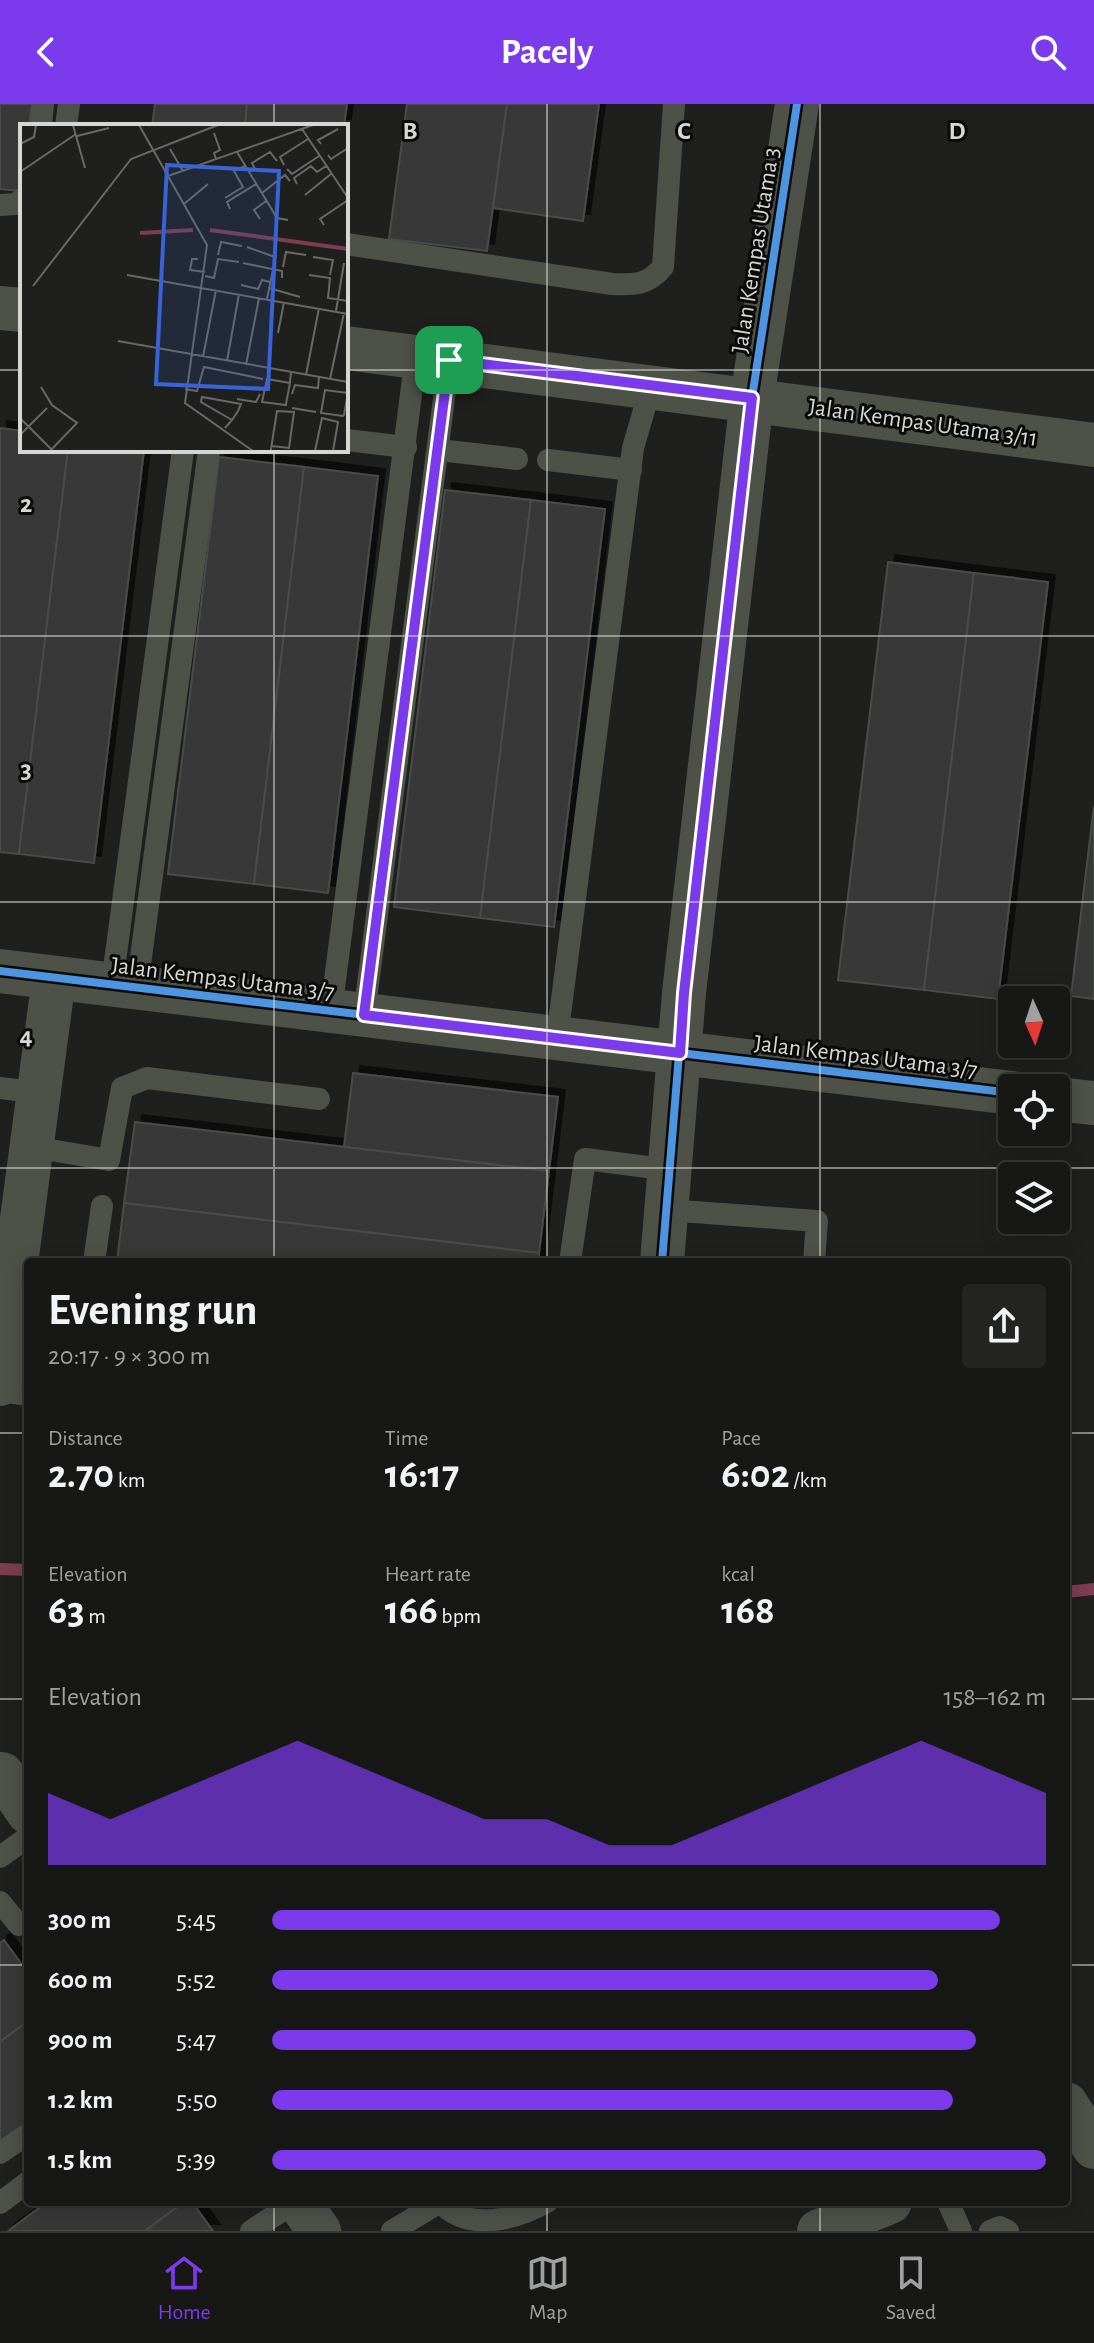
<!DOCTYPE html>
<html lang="en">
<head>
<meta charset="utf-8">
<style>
	:root { --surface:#171816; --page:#242523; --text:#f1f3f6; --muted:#9ea0a1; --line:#363735; --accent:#7c3aed }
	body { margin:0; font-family:"Alegreya Sans",sans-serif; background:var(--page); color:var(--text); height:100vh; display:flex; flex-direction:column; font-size:30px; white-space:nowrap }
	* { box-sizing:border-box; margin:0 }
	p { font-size:26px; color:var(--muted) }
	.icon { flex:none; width:44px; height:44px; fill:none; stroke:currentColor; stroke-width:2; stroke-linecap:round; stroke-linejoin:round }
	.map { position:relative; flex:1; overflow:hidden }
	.sheet { position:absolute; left:24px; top:1154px; width:1046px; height:948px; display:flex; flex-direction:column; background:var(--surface); border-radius:8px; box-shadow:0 4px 20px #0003,0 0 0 2px var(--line) }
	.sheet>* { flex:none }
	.needle { width:52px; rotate:177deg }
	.buttons { position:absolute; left:998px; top:882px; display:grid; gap:16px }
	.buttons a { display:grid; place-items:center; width:72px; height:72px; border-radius:8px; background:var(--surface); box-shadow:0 4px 20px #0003,0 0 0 2px var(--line); font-size:40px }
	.pin { position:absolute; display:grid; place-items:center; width:68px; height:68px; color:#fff; margin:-34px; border-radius:16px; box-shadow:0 4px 12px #0006 }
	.round { display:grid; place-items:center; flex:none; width:84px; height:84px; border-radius:8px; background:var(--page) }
	.summary { display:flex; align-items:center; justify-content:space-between; height:136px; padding:0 24px }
	h1 { font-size:44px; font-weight:700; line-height:60px }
	.stats { display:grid; grid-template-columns:repeat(3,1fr); gap:12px; height:136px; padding:8px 24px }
	.stats div { display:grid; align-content:center }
	.stats b { font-size:40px; font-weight:700 }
	.stats small { font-size:22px; font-weight:400 }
	.stats p { font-size:22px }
	.chart { height:224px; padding:16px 24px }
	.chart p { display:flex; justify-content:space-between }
	.chart svg { width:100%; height:144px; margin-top:8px; fill:var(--accent); opacity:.7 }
	ul { padding:0 24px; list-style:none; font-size:26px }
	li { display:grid; grid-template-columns:128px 96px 1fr; align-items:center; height:60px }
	li i { height:20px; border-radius:10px; background:var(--accent) }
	header { display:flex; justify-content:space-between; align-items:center; height:104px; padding:0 24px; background:var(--accent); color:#fff; font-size:36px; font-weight:700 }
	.dock { display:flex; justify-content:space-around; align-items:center; height:112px; border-top:2px solid var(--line); background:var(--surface); font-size:22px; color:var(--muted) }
	.dock a { display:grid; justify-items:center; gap:4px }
	.dock .on { color:var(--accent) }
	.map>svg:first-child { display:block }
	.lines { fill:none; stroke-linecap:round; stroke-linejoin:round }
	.stream { stroke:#7c3d52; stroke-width:12 }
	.building { fill:#383837; stroke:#4a4c4a; stroke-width:2; filter:url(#shadow) }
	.service { stroke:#4d5148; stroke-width:22 }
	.minor { stroke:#4d5148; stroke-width:44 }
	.cycleway-casing { stroke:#0a0b09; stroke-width:13 }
	.cycleway { stroke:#4d94e3; stroke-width:8 }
	.route-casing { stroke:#fff; stroke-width:16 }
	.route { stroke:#7c3aed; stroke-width:10 }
	.grid { fill:none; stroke:#d6d7d5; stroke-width:2; stroke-opacity:0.55 }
	.labels { text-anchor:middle; stroke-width:6; stroke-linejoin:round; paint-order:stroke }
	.street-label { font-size:24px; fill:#d6d7d5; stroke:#0a0b09 }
	.inset-river { fill:none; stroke:#7c3d52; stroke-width:4 }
	.inset-road { fill:none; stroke:#686967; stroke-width:2 }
	.view { fill:#3963d8; fill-opacity:0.15; stroke:#3963d8; stroke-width:4 }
	.inset-edge { fill:none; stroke:#d6d7d5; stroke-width:4 }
	.grid-label { font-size:26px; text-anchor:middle; font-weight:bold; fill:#d6d7d5; stroke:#0a0b09; stroke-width:6; stroke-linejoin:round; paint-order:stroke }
</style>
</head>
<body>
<header><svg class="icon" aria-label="back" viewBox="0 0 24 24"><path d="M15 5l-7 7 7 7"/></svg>Pacely<svg class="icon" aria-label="search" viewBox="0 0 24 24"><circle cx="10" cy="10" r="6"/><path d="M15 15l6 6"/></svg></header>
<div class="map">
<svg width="1094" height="2127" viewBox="0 0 1094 2127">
	<defs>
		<filter id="shadow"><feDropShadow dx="7" dy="-7" stdDeviation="0" flood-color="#0009"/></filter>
	</defs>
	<rect width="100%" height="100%" fill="#1f201e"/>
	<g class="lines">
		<g class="stream">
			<polyline points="0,1465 28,1466"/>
			<polyline points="1066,1488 1094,1485"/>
		</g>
	</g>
	<g class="building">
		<polygon points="0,0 32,0 29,22 22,22 21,87 0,85"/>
		<polygon points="155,0 247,0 245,22 152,22"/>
		<polygon points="247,0 347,0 344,22 245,22"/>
		<polygon points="407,0 507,0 487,147 389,135"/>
		<polygon points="507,0 599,0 583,117 493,104"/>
		<polygon points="0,324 22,327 22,346 68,346 19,750 0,748"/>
		<polygon points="68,346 144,346 94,759 19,750"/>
		<polygon points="219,353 304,363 254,780 168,770"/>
		<polygon points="304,363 378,372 328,789 254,780"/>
		<polygon points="445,386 531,396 480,814 394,803"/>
		<polygon points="531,396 605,405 554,823 480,814"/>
		<polygon points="888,458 974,469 924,886 838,876"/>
		<polygon points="974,469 1048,478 998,895 924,886"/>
		<polygon points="1094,702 1094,895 1071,892"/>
		<polygon points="353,969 558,993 549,1067 344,1043"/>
		<polygon points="135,1018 549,1067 539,1149 124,1099"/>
		<polygon points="124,1099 539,1149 538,1158 117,1158"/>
		<polygon points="4,1836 28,1869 28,1917 0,1938 0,1839"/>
		<polygon points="28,1917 28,2021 0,2042 0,1938"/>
		<polygon points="47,2098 184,2098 145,2127 8,2127"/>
		<polygon points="184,2098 192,2098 213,2127 145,2127"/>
	</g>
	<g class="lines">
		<g class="service">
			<polyline points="41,22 43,0"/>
			<polyline points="66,22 69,0"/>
			<polyline points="0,101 16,100 22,95"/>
			<path d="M346,140L612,180C635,181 648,181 663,163L674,0"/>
			<polyline points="346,336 406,343"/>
			<polyline points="439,346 517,355"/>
			<polyline points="548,356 631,366"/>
			<polyline points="112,880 183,346"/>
			<polyline points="137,883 209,346"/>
			<polyline points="331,907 416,252"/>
			<polyline points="364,911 449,256"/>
			<polyline points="557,934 633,344 651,282"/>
			<polyline points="0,984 40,989"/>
			<polyline points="33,1043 109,1056 122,984 147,974 319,995"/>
			<polyline points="667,1106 817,1117 814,1158"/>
			<polyline points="94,1158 102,1102"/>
			<polyline points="570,1158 585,1055 671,1066"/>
			<polyline points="0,1287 28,1291"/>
			<polyline points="0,1753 28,1733"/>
			<polyline points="0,1798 19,1821"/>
			<polyline points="0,2049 28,2030"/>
			<polyline points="948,2098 961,2127"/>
			<polyline points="0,2099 28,2078"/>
			<path d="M441,2099C468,2127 513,2117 547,2098"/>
			<polyline points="251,2127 295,2098"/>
			<polyline points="392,2127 440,2098"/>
			<polyline points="990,2127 1000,2123 1008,2127"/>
		</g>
		<g class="minor">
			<polyline points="0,204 22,206"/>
			<polyline points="346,244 1094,341"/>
			<polyline points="0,867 1012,989"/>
			<polyline points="1056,995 1094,999"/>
			<polyline points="662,1158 684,889 752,294 797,0"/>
			<polyline points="0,1280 54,874"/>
			<polyline points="2,1670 28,1708"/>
			<polyline points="1066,2000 1094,2043"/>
			<polyline points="299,2098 319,2127"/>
			<polyline points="819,2127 890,2098"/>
		</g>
		<defs>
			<g id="cycleway">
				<polyline points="0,867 1012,989"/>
				<polyline points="662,1158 684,889 752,294 797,0"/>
			</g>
		</defs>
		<use href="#cycleway" class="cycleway-casing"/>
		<use href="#cycleway" class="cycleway"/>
	</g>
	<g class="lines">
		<defs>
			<polygon id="route" points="449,256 752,294 684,889 680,949 364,911"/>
		</defs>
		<use href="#route" class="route-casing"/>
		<use href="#route" class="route"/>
	</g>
	<path class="grid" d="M274,0V22M547,0V1158M820,0V1158M0,266H22M346,266H1094M274,346V1158M0,532H1094M0,798H1094M0,1064H1094M0,1329H28M1066,1329H1094M0,1595H28M1066,1595H1094M0,1861H28M1066,1861H1094M274,2098V2127M547,2098V2127M820,2098V2127"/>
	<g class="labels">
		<g class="street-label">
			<text transform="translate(755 146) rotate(-81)" y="8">Jalan Kempas Utama 3</text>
			<text transform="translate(923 318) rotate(8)" y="8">Jalan Kempas Utama 3/11</text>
			<text transform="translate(223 874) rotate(7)" y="8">Jalan Kempas Utama 3/7</text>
			<text transform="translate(866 952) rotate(7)" y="8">Jalan Kempas Utama 3/7</text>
		</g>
	</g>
	<g transform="translate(20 20)">
		<rect width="328" height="328" fill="#1f201e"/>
		<path class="inset-river" d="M190,106L328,125M120,109L173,106"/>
		<path class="inset-road" d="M53,1L65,44M119,1L187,121L165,279L233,327M282,5L328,74M194,9L200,26L194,29L196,35M57,12L89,4M0,20L14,13L16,1M301,20L298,16L318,5M150,25L163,47M217,28L257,94L268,96M308,31L311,35L328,24M264,41L260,33L288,15M267,45L272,50L299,32M0,48L56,10M229,48L235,45L232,39L250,28L257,37M148,52L293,1M277,60L274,54L291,42L297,48L306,42M242,69L265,51L270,57M285,71L311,50M205,74L223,63L214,47L225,42M164,80L188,60M210,85L207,78L236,60M240,95L234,86L246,77M304,101L300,95L328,76M227,123L255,133M198,131L201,118L222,122M293,133L313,136L310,151M178,135H172L170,146L185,148M223,139L262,147V154M263,143L266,128L286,131M107,151L328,190M289,151L310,154L308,174L328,177M185,152L194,154L198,135L219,138M221,161L238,165L242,156L250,158M13,162L111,35L198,1M249,164L280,173M247,175L256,131M316,187L324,139M258,209L264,178M98,217L328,258M183,233L196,166M207,237L219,170M226,241L239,174M286,251L299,184M310,255L324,189M270,259L247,255L242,278L266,281V280L270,259V256L271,249M21,263L32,281L57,299L30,327M165,265L177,267L184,243L243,255M328,269L305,266L301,289L323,292L324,291L328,269V265M272,270L275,261L298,264L299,253M217,275L236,278L240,270M272,284L296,288M0,294L31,325M205,304L212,296L218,287L221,280L182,273L181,278L212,296M0,311L27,284M251,327V325L257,287L274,288L269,324L252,322M295,327L302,294L318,298L313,327"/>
		<path class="view" d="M147,41L259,47L248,265L136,260Z"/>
		<rect width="328" height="328" class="inset-edge"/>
	</g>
	<g class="grid-label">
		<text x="410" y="35">B</text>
		<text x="684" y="35">C</text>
		<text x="957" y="35">D</text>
		<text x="26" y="408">2</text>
		<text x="26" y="674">3</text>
		<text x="26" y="940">4</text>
	</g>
</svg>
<div class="buttons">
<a><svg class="needle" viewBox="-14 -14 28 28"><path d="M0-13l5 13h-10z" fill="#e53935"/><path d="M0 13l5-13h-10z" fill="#9ea0a1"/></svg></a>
<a><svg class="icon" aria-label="locate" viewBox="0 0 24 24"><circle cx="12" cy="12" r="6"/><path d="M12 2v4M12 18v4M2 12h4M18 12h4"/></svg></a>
<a><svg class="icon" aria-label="layers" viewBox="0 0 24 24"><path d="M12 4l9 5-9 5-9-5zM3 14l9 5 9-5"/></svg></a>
</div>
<div class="pin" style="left:449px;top:256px;background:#1e9e55"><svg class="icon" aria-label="arrive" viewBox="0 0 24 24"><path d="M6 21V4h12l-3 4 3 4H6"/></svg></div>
<section class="sheet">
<div class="summary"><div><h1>Evening run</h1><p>20:17 · 9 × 300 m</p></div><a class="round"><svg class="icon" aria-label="share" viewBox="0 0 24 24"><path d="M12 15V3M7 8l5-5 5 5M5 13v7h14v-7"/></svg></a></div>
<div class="stats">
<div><p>Distance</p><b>2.70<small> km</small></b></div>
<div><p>Time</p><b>16:17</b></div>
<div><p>Pace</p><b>6:02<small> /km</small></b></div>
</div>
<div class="stats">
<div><p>Elevation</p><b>63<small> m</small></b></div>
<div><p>Heart rate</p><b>166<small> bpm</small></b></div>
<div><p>kcal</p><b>168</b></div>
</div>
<div class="chart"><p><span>Elevation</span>158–162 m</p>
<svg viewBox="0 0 160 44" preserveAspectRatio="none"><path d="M0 44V22L10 30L20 22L30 14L40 6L50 14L60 22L70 30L80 30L90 38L100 38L110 30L120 22L130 14L140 6L150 14L160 22V44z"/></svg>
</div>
<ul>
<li><b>300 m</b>5:45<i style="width:94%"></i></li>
<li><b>600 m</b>5:52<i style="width:86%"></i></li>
<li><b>900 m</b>5:47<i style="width:91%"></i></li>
<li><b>1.2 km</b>5:50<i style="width:88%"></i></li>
<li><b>1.5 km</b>5:39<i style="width:100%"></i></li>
</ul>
</section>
</div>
<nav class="dock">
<a class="on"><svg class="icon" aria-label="home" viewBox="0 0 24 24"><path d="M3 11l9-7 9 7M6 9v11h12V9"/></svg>Home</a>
<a><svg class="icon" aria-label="map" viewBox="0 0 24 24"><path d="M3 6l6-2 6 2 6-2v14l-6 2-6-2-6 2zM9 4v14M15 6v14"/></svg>Map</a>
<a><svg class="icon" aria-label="saved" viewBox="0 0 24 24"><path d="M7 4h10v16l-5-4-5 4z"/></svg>Saved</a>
</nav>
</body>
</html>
